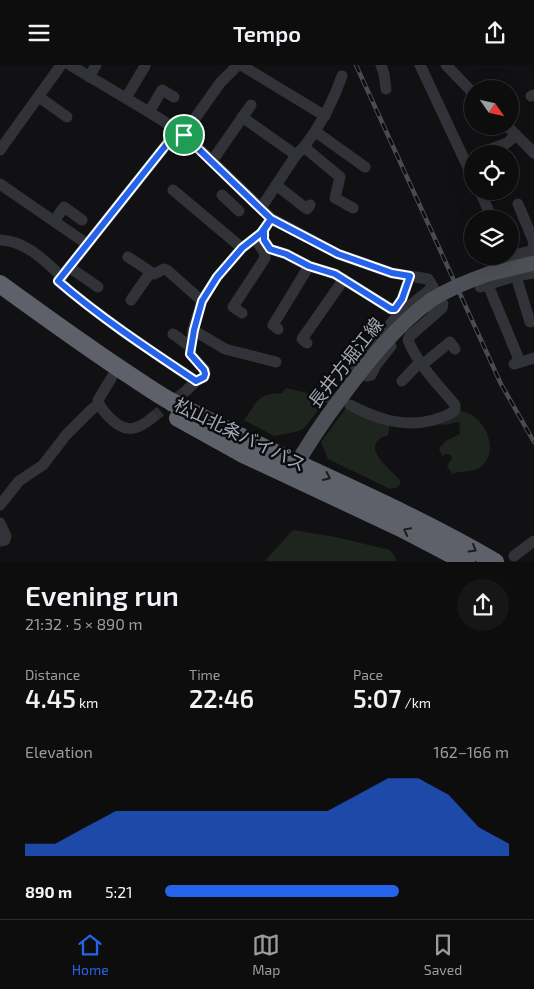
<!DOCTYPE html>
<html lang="en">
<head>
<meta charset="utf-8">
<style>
	:root { --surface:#0d0d0e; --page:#161617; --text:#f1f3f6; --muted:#9a9c9e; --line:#2d2d2e; --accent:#2563eb }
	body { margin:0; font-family:"Exo 2","Noto Sans JP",sans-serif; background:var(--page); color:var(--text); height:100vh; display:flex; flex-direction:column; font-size:19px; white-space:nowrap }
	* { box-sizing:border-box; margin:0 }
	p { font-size:16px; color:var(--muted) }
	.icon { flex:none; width:28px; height:28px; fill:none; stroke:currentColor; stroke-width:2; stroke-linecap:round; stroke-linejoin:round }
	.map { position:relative; height:497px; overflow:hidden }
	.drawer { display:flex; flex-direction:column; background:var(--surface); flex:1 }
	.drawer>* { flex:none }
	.needle { width:32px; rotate:124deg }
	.fabs { position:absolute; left:464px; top:15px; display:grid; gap:10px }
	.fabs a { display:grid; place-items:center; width:55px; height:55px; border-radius:50%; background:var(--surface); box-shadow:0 5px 20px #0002,0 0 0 1px var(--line); font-size:25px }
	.pin { position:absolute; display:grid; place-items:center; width:42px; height:42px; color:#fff; margin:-21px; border:2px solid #fff; border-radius:50%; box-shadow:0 1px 5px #0007 }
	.round { display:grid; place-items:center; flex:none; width:52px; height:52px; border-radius:26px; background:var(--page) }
	.overview { display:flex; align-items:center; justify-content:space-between; height:85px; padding:0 25px }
	h1 { font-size:28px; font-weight:600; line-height:38px }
	.metrics { display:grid; grid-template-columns:repeat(3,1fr); gap:8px; height:85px; padding:5px 25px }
	.metrics div { display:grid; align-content:center }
	.metrics b { font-size:25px; font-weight:600 }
	.metrics small { font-size:14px; font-weight:400 }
	.metrics p { font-size:14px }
	.chart { height:140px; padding:10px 25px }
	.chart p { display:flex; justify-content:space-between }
	.chart svg { width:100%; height:90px; margin-top:5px; fill:var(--accent); opacity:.7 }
	ul { padding:0 25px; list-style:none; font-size:16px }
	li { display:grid; grid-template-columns:80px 60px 1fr; align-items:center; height:38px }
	li i { height:12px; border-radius:6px; background:var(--accent) }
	header { display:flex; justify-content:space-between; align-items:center; height:65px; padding:0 25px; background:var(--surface); font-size:22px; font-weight:600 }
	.tabs { display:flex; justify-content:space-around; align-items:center; height:70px; border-top:1px solid var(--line); background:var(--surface); font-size:14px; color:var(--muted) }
	.tabs a { display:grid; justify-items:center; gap:2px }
	.tabs .selected { color:var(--accent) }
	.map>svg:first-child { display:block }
	.green { fill:#1d251e }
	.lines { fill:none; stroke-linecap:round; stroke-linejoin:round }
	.minor-tunnel { stroke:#2e2f33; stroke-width:11; stroke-dasharray:11 5.5; stroke-linecap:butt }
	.minor { stroke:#323338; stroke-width:11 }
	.major { stroke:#4e5057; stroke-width:15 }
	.highway { stroke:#5e6169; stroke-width:18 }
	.rail-casing { stroke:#494b51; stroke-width:4.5 }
	.rail { stroke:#0c0c0e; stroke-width:2.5; stroke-dasharray:8; stroke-linecap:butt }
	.major-bridge { stroke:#4e5057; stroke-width:15 }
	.oneway { stroke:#1c1d20 }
	.route-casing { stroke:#fff; stroke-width:10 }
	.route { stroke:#2563eb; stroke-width:6 }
	.labels { text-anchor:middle; stroke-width:5; stroke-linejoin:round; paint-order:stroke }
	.street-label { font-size:18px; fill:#a2a7b4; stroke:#0c0c0e }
</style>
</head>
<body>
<header><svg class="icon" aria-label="menu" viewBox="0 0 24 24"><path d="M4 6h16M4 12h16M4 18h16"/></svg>Tempo<svg class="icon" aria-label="share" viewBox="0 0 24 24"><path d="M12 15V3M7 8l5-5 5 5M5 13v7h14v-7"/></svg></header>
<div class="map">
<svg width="534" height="497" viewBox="0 0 534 497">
	<rect width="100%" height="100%" fill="#111113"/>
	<g class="green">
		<path d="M286,323L315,330L325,337L304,363L299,366L274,371L244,355C258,336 257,329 282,328Z"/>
		<path d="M346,343L390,359L388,370C358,380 388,402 400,415V419L396,423L390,424L328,394L321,377Z"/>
		<path d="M460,346C483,348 501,384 482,401C475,408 461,405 452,409L447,401L452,393L451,390L447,389L442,391L439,383L446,376L460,369L459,357L444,360L436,359Z"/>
		<polygon points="293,465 335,472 390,485 395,492 396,496 265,496"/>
	</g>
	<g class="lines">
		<polyline class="minor-tunnel" points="152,353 187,325"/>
		<g class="minor">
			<polyline points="70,0 149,47 184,69 271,153 338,189 392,208 428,214 433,222 398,250 359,295 356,302 366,311 371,310 376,300 391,281"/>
			<polyline points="241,0 325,51"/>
			<polyline points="381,0 384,9 386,24"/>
			<polyline points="420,0 472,111"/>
			<polyline points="446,0 472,27"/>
			<polyline points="89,12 96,0"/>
			<polyline points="531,31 534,30"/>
			<polyline points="39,32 67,52"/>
			<polyline points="126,33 145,1"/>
			<polyline points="149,47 162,25 174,32"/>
			<polyline points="242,52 296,90 261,143"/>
			<polyline points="507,61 534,88"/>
			<path d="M178,65L58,216C101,253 148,284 196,316"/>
			<polyline points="316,67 365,102"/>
			<polyline points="184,69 220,18 238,0"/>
			<path d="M304,82C321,60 333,37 342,11"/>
			<polyline points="0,85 61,0"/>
			<polyline points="478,89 507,78 516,70"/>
			<polyline points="296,90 304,82 340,112 335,133 353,143"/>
			<polyline points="212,96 251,40"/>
			<polyline points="0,119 87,179"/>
			<polyline points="276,120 307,144 310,140"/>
			<polyline points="173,125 242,183"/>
			<polyline points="480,126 492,154"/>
			<polyline points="222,130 239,146"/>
			<polyline points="518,139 533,175 534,184"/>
			<polyline points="54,156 64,142 82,155"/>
			<polyline points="264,165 264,175 270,184 286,189 309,201 335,209 391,244 395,244 402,234 410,211"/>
			<path d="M0,175C26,176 44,195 62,212"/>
			<polyline points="510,191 534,185"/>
			<polyline points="128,192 154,209 164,204 167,205 202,236"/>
			<polyline points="69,202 98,222"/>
			<polyline points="516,211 530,257"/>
			<polyline points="488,220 520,297"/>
			<polyline points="480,222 516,211 534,208"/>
			<polyline points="131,235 150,208"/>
			<polyline points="242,248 233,242 265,193 264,187 258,178"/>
			<polyline points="278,264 273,260 309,201"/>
			<polyline points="193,265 225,284 276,297"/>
			<polyline points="173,269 191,282"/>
			<polyline points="307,278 302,274 344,214"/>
			<polyline points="514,299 534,293"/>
			<polyline points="422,300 450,277 455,284"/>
			<path d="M112,312L98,335C99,342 104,346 108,351C124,368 135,367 152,353"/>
			<polyline points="402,316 420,297"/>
			<polyline points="187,325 196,316 204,312 205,309 205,305 190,289 193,265 202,236 217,212 242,183 261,169 271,153"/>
			<polyline points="320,327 330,333"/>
			<path d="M350,340C377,354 403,363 434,355C442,352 449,351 455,345V340C438,319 418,300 408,275L410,271L442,243L443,239L441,236L431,243"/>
			<polyline points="0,440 19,416 43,400 66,370 91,345 99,339"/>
			<polyline points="0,458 6,471 5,475 0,476"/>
			<polyline points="514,491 534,476"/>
		</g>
		<g class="major">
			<polyline points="488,209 534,198"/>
			<path d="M292,407C307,380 324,355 343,330C369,295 396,261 431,235"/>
		</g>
		<g class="highway">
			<path d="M0,219C44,251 88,283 134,313C146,321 159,330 172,337C278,394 391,436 495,497"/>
			<polyline points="178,353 241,388 401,463 466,497"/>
		</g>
		<defs>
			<polyline id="rail" points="356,0 501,319 534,377"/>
		</defs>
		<use href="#rail" class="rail-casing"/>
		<use href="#rail" class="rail"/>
		<path class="major-bridge" d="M431,235C450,223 468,216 488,209"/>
	</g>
	<defs><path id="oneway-chevron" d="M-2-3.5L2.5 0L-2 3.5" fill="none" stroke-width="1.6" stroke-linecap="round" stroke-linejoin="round" transform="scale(1.25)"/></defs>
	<g class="oneway">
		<use href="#oneway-chevron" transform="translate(327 412) rotate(25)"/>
		<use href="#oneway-chevron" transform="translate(407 466) rotate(-153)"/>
		<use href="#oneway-chevron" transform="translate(473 484) rotate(30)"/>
	</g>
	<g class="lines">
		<defs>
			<path id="route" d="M184,70L271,154L264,165V175L270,184L286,189L309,201L335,209L391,244H395L402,234L410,211L392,208L338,189L271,154L261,168L242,183L217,212L202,236L194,265L190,289L204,305L205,309L204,312L196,316C148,284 101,253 58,216L178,65L184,70"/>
		</defs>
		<use href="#route" class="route-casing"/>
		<use href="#route" class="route"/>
	</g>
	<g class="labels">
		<g class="street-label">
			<text transform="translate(346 298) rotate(-52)" y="6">長井方堀江線</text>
			<text transform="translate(240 370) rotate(26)" y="6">松山北条バイパス</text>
		</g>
	</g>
</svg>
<div class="fabs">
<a><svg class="needle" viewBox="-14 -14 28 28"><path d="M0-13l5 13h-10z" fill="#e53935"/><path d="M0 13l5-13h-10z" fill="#9a9c9e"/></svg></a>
<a><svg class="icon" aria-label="locate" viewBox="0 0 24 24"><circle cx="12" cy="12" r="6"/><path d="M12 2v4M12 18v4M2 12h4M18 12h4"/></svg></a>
<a><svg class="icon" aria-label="layers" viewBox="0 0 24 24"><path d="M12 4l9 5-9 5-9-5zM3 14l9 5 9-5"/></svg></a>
</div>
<div class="pin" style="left:184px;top:70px;background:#1e9e55"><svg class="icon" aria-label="arrive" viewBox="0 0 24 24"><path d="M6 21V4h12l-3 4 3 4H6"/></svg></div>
</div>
<section class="drawer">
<div class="overview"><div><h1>Evening run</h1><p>21:32 · 5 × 890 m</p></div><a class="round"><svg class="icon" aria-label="share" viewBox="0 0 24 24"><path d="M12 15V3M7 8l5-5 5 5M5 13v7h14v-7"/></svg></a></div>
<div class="metrics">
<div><p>Distance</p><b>4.45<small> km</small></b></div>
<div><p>Time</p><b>22:46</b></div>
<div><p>Pace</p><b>5:07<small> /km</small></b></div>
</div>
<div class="chart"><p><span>Elevation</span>162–166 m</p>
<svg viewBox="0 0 160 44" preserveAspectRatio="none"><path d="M0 44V38L10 38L20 30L30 22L40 22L50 22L60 22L70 22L80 22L90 22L100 22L110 14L120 6L130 6L140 14L150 30L160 38V44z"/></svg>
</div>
<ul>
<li><b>890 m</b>5:21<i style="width:68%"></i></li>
</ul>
</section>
<nav class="tabs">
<a class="selected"><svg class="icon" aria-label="home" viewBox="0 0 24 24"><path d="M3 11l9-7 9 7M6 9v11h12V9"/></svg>Home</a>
<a><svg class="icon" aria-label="map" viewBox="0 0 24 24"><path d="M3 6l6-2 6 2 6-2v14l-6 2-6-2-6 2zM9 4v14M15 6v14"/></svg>Map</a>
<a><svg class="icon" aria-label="saved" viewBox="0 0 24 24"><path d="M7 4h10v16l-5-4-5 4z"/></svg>Saved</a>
</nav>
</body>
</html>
